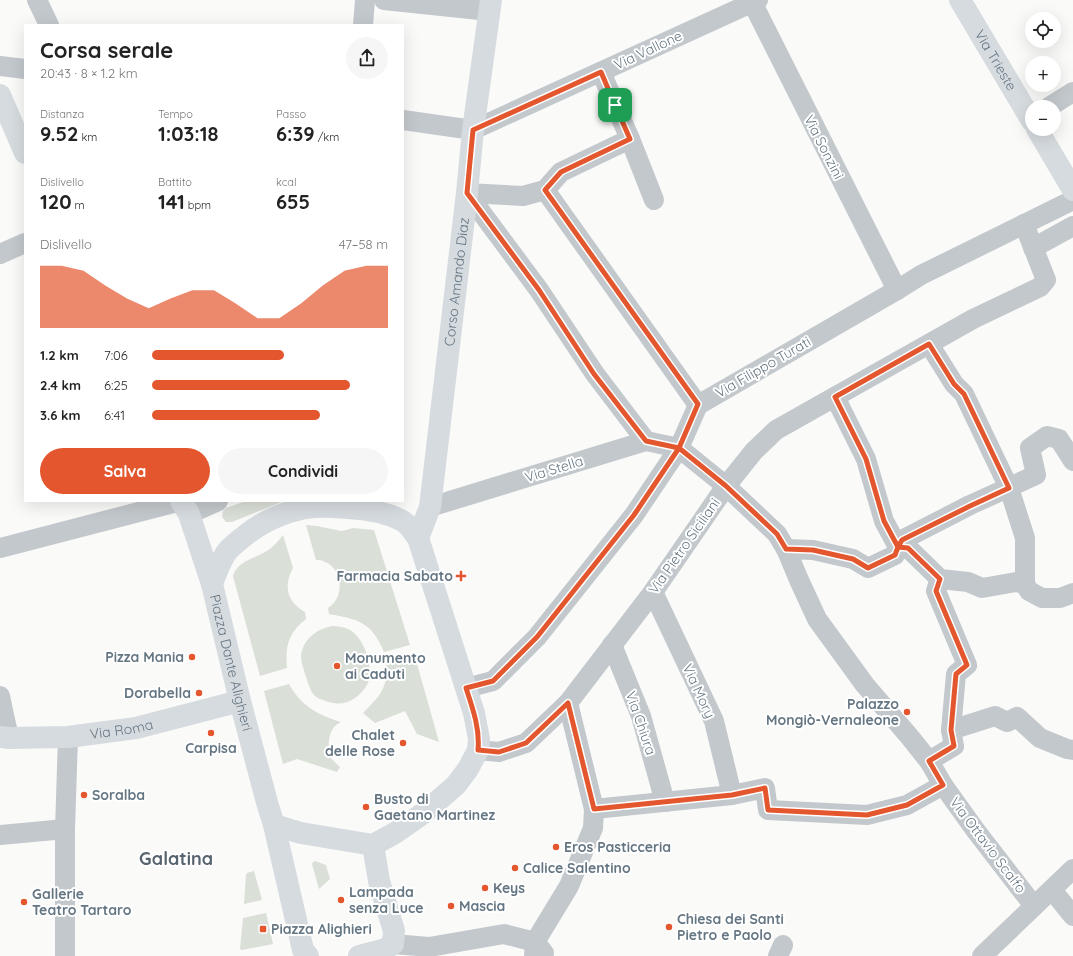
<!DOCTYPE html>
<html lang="it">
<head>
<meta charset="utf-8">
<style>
	:root { --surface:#fff; --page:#f6f6f6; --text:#222; --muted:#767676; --accent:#e4572e }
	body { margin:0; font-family:Quicksand,sans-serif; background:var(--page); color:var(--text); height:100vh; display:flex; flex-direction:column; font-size:15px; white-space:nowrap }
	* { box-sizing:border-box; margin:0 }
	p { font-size:13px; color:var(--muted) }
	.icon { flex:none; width:22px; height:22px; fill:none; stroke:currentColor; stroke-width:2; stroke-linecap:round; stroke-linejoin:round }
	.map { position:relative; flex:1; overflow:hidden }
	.details { position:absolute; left:24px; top:24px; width:380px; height:478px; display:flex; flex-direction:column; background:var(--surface); border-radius:0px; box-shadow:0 4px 16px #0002 }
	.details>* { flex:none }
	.tools { position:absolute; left:1025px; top:12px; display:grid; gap:8px }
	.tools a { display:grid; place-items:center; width:36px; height:36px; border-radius:50%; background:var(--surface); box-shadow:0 4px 16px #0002; font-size:20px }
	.pin { position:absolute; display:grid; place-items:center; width:34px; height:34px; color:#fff; margin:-17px; border-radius:8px; box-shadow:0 2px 6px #0006 }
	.round { display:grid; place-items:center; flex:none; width:42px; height:42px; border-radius:21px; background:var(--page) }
	.overview { display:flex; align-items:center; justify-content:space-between; height:68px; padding:0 16px }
	h1 { font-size:22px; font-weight:700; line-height:30px }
	.figures { display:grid; grid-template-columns:repeat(3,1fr); gap:6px; height:68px; padding:4px 16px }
	.figures div { display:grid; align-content:center }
	.figures b { font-size:20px; font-weight:700 }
	.figures small { font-size:11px; font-weight:400 }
	.figures p { font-size:11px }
	.chart { height:112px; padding:8px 16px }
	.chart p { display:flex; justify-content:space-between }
	.chart svg { width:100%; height:72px; margin-top:4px; fill:var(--accent); opacity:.7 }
	.button { display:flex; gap:8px; margin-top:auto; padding:8px 16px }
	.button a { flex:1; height:46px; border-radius:24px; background:var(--accent); color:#fff; font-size:16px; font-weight:700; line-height:46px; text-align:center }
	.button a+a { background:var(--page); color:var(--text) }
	ul { padding:0 16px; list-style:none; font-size:13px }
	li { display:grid; grid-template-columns:64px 48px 1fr; align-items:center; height:30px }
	li i { height:10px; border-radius:5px; background:var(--accent) }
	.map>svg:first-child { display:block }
	.green { fill:#dadfd7 }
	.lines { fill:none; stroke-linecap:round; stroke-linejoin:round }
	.street { stroke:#c3c8cc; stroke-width:20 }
	.secondary { stroke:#d6dbdf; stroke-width:22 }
	.route-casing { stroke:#fff; stroke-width:8 }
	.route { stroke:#e4572e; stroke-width:5 }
	.poi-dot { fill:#e4572e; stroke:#fff; stroke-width:1.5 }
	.labels { text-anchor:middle; stroke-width:4; stroke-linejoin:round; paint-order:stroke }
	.street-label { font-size:14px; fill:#657683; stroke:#fff }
	.poi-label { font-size:14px; font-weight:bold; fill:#657683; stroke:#fff; text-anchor:start }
	.district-label { font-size:18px; font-weight:bold; fill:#57646e; stroke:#fff }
</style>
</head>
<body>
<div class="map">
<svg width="1073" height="956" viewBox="0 0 1073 956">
	<rect width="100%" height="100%" fill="#fafaf8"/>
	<g class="green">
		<polygon points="246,501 284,501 232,522 226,522 222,517 223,511 226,508"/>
		<path d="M306,525L317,526L341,531L346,530L353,528L374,530L410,645L384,652C372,623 359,619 329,614L328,608C332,605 335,602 337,598C343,586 339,567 325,562C322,560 319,560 316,560Z"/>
		<path d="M283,535L293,568C283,586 287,602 305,612L306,619C288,633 285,647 287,668L260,676L233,576C237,560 258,558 270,549C275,545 279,540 283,535Z"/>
		<path d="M332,626C338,626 344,627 350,630C363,638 370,658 370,673C370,684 363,692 355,698C345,705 334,705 323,700C320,699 317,698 315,696C310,691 308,683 306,677C304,670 301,663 301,656C303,639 317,629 332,626Z"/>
		<path d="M414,653L439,742L417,734L405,711L375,723L363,713C380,696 389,687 386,661Z"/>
		<path d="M289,684C301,706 318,715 341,722C339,723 337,724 335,726C328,733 327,749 331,758C334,762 337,764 340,767L337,772L297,759L283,764L264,691Z"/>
		<polygon points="315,861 326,865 330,879 319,889 312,864 313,862"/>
		<polygon points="254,871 262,900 244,904 246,875 247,873"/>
		<polygon points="266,913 273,944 242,950 240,949 243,918"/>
	</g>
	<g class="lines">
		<g class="street">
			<polyline points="37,0 49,25"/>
			<polyline points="384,0 489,11"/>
			<polyline points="751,0 897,290"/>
			<polyline points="363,25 365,0"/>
			<polyline points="0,66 25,69"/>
			<polyline points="601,72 630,139 654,200"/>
			<polyline points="1049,107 1073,92"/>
			<polyline points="403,120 473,130 758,0"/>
			<polyline points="545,190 698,405"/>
			<polyline points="467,193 539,290 595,374 646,441"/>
			<polyline points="467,193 523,196 545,190 561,172 630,139"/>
			<polyline points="1033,248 1073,226"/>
			<polyline points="0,254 25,243"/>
			<polyline points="929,344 954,384 964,394 1009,488 1025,538 1025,584 1029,591 1042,598 1060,598 1073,593"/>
			<polyline points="835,397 866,459 884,521 898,547"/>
			<polyline points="430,507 646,441 679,448 726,486 777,534 786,549 799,580 817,619 865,685 909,736 929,761 943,785 976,831 1034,906"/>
			<polyline points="189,514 218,501"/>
			<polyline points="898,547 908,548 940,579 968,582 982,588 1016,582 1025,584"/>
			<polyline points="0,548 181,501"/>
			<polyline points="786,549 813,550 853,559 868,568 895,555 898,547 902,540 970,505 1036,475 1030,448 1047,436 1059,439 1073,461"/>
			<polyline points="653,592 714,721 732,795"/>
			<polyline points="612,645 641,716 665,802"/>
			<polyline points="466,688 493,681 537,637 634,515 679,448 698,405 897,290 921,275 1073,200"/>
			<polyline points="0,696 9,738"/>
			<polyline points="951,730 995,716 1007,722 1017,717 1040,738 1067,749 1073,750"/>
			<polyline points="478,750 499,752 526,743 568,703 653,592 726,486 754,451 776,430 973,319 1040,287 1046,280 1024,224"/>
			<polyline points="929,761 954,746 951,730 956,674 967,665 936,591 940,579"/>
			<polyline points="594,809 732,795 765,788 768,810 867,815 907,805 943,785"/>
			<polyline points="0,835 65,829"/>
			<polyline points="1052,890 1073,916"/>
			<polyline points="393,944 429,947 504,934 535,942 544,953"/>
			<polyline points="65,956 65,829 68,737"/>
			<polyline points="534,956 535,942 569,886 593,828 594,809 568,703"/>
			<polyline points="778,956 783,945"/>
			<polyline points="982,956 1073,869"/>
		</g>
		<g class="secondary">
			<path id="s1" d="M960,0L1032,121"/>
			<polyline points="0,95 25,153"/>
			<polyline points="1037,129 1073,190"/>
			<polyline points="181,501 189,514 212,584"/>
			<path id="s2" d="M418,538L430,507L467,193L473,130L491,0"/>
			<path id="s3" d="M0,737L9,738L68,737L136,728L240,701"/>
			<path id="s4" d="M274,825L301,833L373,845L395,833L425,812L456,785L468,769L478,750L479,739L474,713L418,538C413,532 408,523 401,520C385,512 366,509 348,508C336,507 325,506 314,507C290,509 265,520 247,534C240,540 231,546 226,553C220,562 216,573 212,584L240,701L268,806L274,825L303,950L308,956"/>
			<polyline points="359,956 385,949 393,944 394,931 379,881 373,845"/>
		</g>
	</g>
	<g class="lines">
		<defs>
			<path id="route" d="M615,105L630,139L561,172L545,190L698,404L679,448L634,515L537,637L493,681L466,688C473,709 480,729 478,750L499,752L526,743L568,703L594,809L732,795L765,788L768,810L867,815L907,805L943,785L929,761L954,746L951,730L956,674L967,665L936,591L940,579L908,548L898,547L884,521L866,459L835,397L929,344L954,384L964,394L1009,488L970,506L902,540L898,547L895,555L868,568L853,559L813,550L786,549L777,534L726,486L679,448L646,441L594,374L539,290L467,193L473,130L601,72L615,105"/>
		</defs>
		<use href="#route" class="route-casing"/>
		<use href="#route" class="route"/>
	</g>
	<g class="poi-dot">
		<path d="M459 570h4v4h4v4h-4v4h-4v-4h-4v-4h4z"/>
		<circle cx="192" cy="657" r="4"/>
		<circle cx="337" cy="666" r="4"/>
		<circle cx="199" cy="693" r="4"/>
		<circle cx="907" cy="712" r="4"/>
		<circle cx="211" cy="733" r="4"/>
		<circle cx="403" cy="743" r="4"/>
		<circle cx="84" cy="795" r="4"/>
		<circle cx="366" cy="807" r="4"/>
		<circle cx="556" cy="847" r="4"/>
		<circle cx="515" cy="868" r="4"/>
		<circle cx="485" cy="888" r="4"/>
		<circle cx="341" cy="900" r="4"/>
		<circle cx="24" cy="902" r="4"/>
		<circle cx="451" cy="906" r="4"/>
		<circle cx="669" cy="927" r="4"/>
		<rect x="259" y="925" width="8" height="8" rx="2"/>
	</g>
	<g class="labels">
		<g class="street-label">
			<text transform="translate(648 50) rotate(-25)" y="5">Via Vallone</text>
			<text dy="5" stroke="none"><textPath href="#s1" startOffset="70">Via Trieste</textPath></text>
			<text transform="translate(824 147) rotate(63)" y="5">Via Sonzini</text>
			<text dy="5" stroke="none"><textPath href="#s2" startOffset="260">Corso Amando Diaz</textPath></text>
			<text transform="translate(763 367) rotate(-30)" y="5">Via Filippo Turati</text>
			<text transform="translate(554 469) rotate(-17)" y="5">Via Stella</text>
			<text transform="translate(684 546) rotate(-55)" y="5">Via Pietro Siciliani</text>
			<text dy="5" stroke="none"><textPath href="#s4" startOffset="797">Piazza Dante Alighieri</textPath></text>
			<text transform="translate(699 691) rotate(65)" y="5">Via Mory</text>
			<text transform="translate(641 723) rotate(71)" y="5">Via Chiura</text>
			<text dy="5" stroke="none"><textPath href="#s3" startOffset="122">Via Roma</textPath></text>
			<text transform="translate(988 845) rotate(53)" y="5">Via Ottavio Scalfo</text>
		</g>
		<g class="poi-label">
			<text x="453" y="581" text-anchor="end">Farmacia Sabato</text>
			<text x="184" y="662" text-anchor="end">Pizza Mania</text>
			<text x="345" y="663">Monumento<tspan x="345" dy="16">ai Caduti</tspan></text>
			<text x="191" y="698" text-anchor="end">Dorabella</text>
			<text x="899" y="709" text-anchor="end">Palazzo<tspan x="899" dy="16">Mongiò-Vernaleone</tspan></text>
			<text x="395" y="740" text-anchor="end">Chalet<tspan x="395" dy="16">delle Rose</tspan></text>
			<text x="211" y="753" text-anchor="middle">Carpisa</text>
			<text x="92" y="800">Soralba</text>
			<text x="374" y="804">Busto di<tspan x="374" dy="16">Gaetano Martinez</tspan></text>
			<text x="564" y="852">Eros Pasticceria</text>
			<text x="523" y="873">Calice Salentino</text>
			<text x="493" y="893">Keys</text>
			<text x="349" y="897">Lampada<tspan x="349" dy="16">senza Luce</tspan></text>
			<text x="32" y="899">Gallerie<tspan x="32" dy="16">Teatro Tartaro</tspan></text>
			<text x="459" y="911">Mascia</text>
			<text x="677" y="924">Chiesa dei Santi<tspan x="677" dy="16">Pietro e Paolo</tspan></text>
			<text x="271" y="934">Piazza Alighieri</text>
		</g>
		<g class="district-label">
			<text x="176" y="865">Galatina</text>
		</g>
	</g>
</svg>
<div class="tools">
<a><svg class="icon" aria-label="locate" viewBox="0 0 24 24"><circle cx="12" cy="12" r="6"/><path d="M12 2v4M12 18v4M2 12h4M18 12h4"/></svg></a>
<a>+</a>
<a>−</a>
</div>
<div class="pin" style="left:615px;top:105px;background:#1e9e55"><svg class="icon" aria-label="arrive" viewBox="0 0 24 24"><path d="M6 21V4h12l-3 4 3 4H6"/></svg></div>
<section class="details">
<div class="overview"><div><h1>Corsa serale</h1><p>20:43 · 8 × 1.2 km</p></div><a class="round"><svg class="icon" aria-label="share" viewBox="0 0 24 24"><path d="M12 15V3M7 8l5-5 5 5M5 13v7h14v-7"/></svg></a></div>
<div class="figures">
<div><p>Distanza</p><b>9.52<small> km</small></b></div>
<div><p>Tempo</p><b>1:03:18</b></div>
<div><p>Passo</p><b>6:39<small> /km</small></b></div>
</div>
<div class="figures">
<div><p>Dislivello</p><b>120<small> m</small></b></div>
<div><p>Battito</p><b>141<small> bpm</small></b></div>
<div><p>kcal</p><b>655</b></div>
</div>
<div class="chart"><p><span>Dislivello</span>47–58 m</p>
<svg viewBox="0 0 160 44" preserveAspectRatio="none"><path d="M0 44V6L10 6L20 9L30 18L40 26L50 32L60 26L70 21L80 21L90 29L100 38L110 38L120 29L130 18L140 9L150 6L160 6V44z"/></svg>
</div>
<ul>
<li><b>1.2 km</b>7:06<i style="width:56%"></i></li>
<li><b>2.4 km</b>6:25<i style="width:84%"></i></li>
<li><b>3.6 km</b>6:41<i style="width:71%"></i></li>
</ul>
<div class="button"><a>Salva</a><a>Condividi</a></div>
</section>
</div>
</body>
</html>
